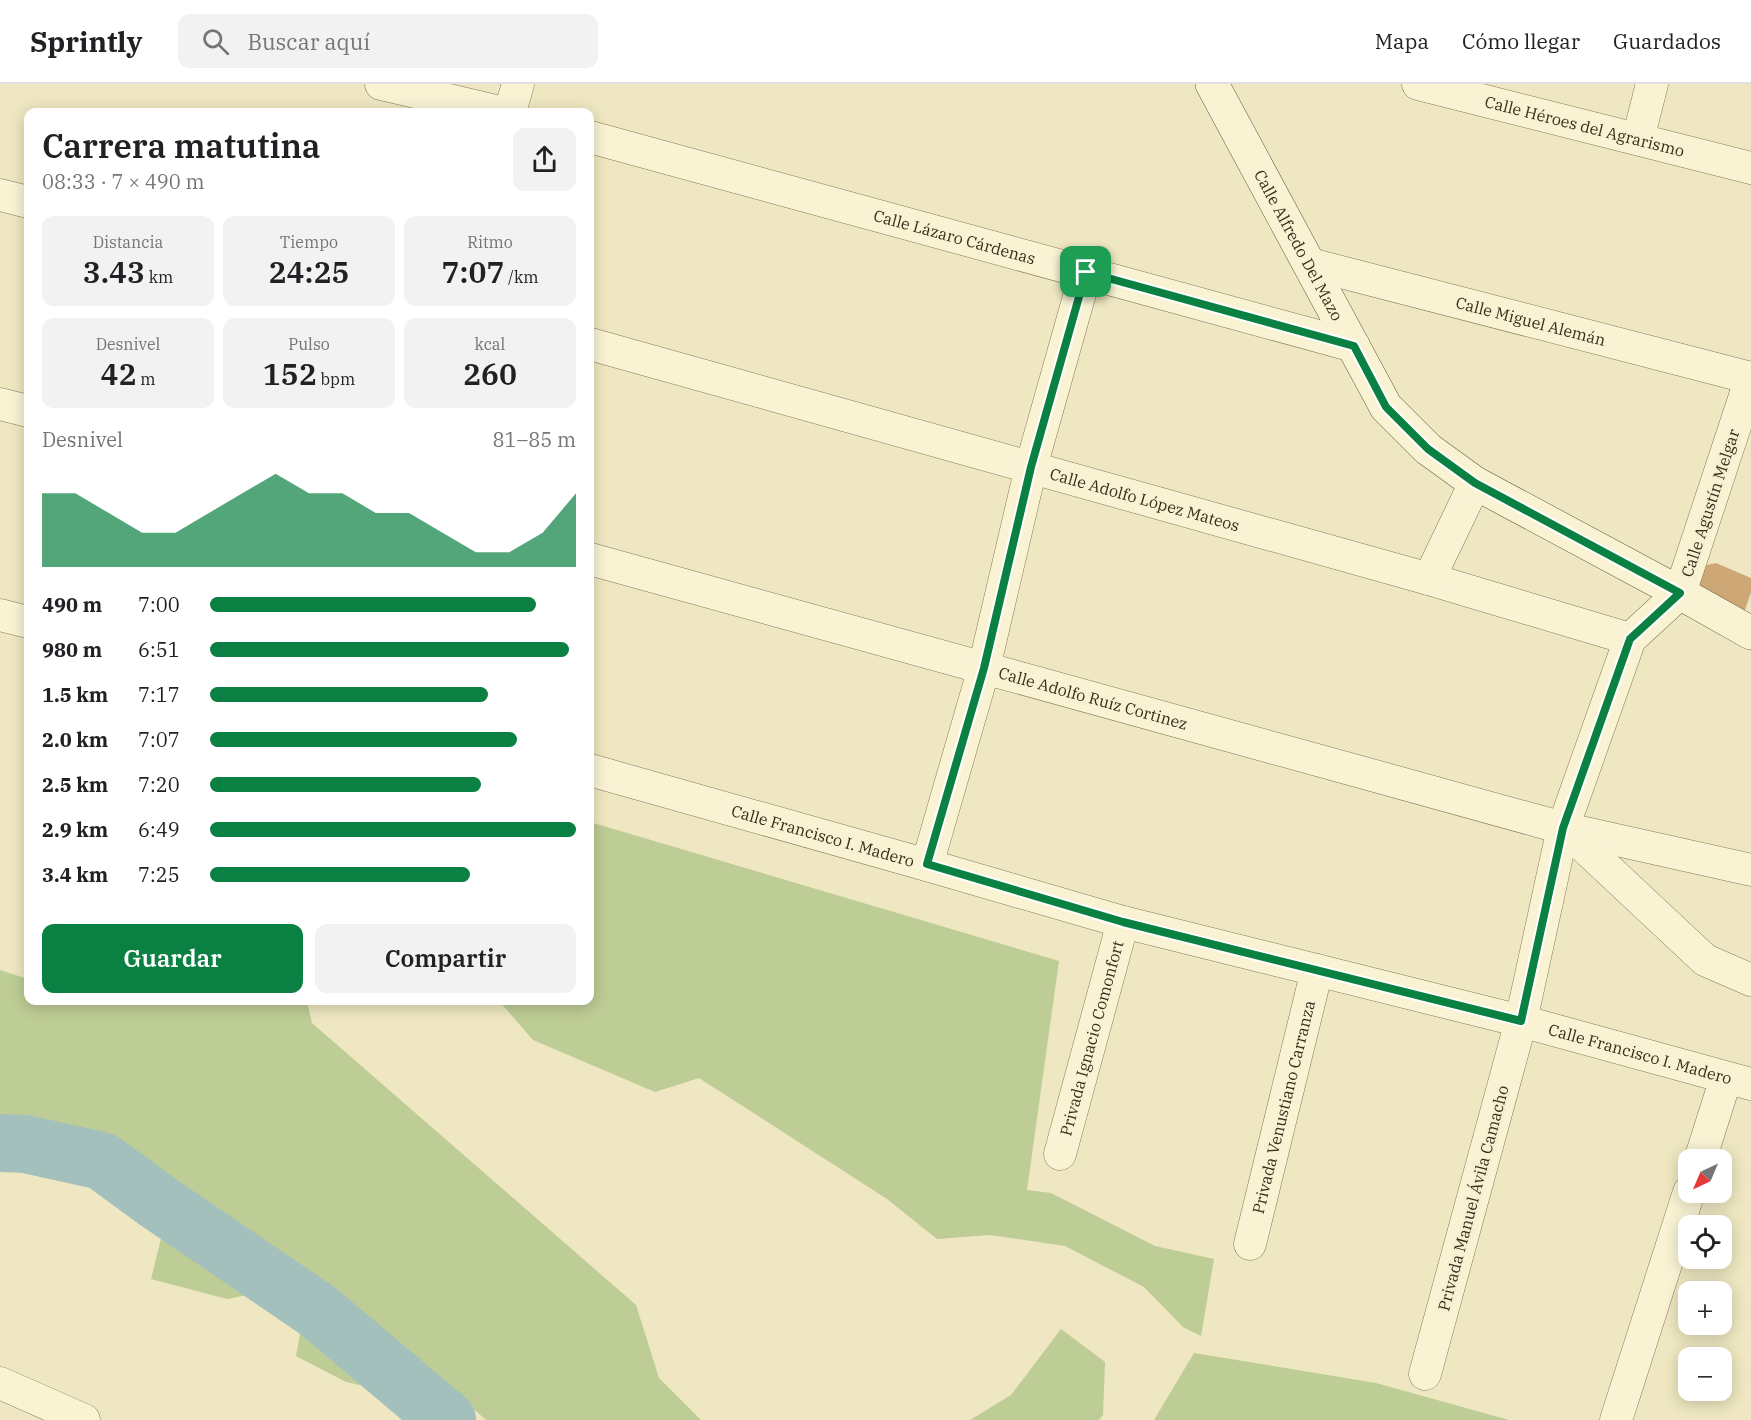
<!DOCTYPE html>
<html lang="es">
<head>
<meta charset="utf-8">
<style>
	:root { --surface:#fff; --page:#f2f2f2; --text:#202124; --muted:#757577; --line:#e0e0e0; --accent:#0b8043 }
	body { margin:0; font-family:"IBM Plex Serif",serif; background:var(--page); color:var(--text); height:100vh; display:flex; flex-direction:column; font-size:22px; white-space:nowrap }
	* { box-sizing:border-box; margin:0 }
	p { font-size:20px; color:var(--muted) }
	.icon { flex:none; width:33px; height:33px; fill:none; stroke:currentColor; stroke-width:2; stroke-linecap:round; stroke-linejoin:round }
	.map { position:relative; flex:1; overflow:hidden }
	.sheet { position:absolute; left:24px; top:24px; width:570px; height:897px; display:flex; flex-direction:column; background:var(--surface); border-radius:12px; box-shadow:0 3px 15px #0003 }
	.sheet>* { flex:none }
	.needle { width:39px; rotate:224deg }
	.tools { position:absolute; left:1678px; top:1065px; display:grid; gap:12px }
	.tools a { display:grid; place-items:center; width:54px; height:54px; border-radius:12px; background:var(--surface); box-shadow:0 3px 15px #0003; font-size:30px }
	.pin { position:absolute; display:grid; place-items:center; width:51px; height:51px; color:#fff; margin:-26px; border-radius:12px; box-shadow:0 3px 9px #0006 }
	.round { display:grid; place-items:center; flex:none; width:63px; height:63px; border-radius:12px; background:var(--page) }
	.overview { display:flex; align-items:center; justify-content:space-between; height:102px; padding:0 18px }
	h1 { font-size:33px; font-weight:600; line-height:45px }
	.metrics { display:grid; grid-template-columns:repeat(3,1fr); gap:9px; height:102px; padding:6px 18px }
	.metrics div { display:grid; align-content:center; border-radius:12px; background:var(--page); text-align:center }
	.metrics b { font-size:30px; font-weight:600 }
	.metrics small { font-size:16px; font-weight:400 }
	.metrics p { font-size:16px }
	.chart { height:168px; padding:12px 18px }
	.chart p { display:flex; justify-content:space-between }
	.chart svg { width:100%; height:108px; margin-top:6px; fill:var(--accent); opacity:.7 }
	.primary-button { display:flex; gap:12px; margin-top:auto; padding:12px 18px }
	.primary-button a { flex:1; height:69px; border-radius:12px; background:var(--accent); color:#fff; font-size:24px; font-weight:600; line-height:69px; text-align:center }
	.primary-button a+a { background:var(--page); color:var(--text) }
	ul { padding:0 18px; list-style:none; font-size:20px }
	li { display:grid; grid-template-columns:96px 72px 1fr; align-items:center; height:45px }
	li i { height:15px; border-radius:8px; background:var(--accent) }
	header { display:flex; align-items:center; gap:36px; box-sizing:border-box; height:84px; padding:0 30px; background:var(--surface); border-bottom:2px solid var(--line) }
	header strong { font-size:28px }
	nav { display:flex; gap:33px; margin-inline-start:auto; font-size:21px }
	.search { width:420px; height:54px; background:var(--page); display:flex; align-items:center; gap:15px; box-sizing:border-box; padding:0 21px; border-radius:12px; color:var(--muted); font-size:22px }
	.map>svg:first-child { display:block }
	.green { fill:#becc95 }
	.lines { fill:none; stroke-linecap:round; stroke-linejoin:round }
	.river { stroke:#a4c0bc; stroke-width:58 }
	.building { fill:#cda776; filter:url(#shadow) }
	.minor-casing { stroke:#887958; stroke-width:33 }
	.secondary-casing { stroke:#69593c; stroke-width:34 }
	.minor { stroke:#f9f3d4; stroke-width:32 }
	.secondary { stroke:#f9f3d4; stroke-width:33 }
	.route-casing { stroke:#fff; stroke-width:12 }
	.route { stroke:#0b8043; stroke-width:8 }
	.labels { text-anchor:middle; stroke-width:5; stroke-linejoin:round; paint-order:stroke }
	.street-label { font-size:16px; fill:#372e1d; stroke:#f6f0d1 }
</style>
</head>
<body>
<header>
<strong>Sprintly</strong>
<div class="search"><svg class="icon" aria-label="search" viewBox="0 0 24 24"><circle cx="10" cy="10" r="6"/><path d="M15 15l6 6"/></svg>Buscar aquí</div>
<nav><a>Mapa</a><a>Cómo llegar</a><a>Guardados</a></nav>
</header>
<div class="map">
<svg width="1751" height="1336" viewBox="0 0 1751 1336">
	<defs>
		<filter id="shadow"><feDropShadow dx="-5.5" dy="5.5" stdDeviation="3" flood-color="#0004"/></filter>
	</defs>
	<rect width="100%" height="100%" fill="#eee7c1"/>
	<g class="green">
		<polygon points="590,738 1059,877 1027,1106 1051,1109 1155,1162 1214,1175 1201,1252 1183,1243 1144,1203 1065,1162 990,1151 937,1155 887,1115 699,994 655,1008 533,956 499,917 590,916"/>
		<polygon points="0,886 28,895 28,916 307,917 312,939 636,1221 659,1294 701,1336 486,1336 476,1327 346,1298 296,1272 302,1239 267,1207 227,1215 151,1195 171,1114 96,1087 0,1075"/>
		<polygon points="1061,1245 1105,1278 1103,1331 1099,1336 970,1336 1011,1311"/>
		<polygon points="1194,1269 1376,1299 1509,1336 1154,1336"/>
	</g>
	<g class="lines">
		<polyline class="river" points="0,1059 25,1060 102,1077 158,1118 318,1227 447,1336"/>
	</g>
	<polygon class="building" points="1716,479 1751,494 1751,508 1743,532 1694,506 1703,482"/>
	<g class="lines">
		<defs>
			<g id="minor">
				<polyline points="381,0 500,28"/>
				<path id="s1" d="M1418,0L1751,84"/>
				<polyline points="510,28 518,0"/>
				<path id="s2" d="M590,53L1354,262"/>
				<polyline points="1638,55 1652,0"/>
				<polyline points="0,111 28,118"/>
				<path id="s3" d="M1310,180L1751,294L1680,509L1630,555L1563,744L1521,937L1425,1290"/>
				<path id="s4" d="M590,260L1429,495L1630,555"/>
				<polyline points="0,320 28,327"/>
				<path id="s5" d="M590,475L1563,744L1751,786"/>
				<polyline points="1429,495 1475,399"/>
				<polyline points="0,531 28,538"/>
				<path id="s6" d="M590,686L927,781L1123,838L1521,937L1751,1000"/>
				<polyline points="1564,744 1705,876 1751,896"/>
				<polyline points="927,781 984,584 1031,383 1086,188"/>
				<path id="s7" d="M1060,1070L1123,838"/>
				<polyline points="1700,1076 1726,994"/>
				<path id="s8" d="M1250,1160L1317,886"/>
				<polyline points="0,1299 84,1336"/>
				<polyline points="1616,1336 1689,1108"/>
			</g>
			<g id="secondary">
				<path id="s9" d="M1212,0L1386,323L1428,365L1475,399L1680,509L1751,549"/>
			</g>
		</defs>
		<use href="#minor" class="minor-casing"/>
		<use href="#secondary" class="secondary-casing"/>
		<use href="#minor" class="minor"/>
		<use href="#secondary" class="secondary"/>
	</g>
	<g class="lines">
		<defs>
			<polygon id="route" points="1086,188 1354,262 1386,323 1428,365 1475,399 1680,509 1630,555 1563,744 1521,937 1123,838 927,780 984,584 1031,383"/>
		</defs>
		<use href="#route" class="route-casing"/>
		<use href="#route" class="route"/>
	</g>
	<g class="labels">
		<g class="street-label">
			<text dy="6" stroke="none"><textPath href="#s1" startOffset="172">Calle Héroes del Agrarismo</textPath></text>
			<text dy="6" stroke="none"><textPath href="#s2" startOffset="378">Calle Lázaro Cárdenas</textPath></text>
			<text dy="6" stroke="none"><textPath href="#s9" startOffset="183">Calle Alfredo Del Mazo</textPath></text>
			<text dy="6" stroke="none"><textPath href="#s3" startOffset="228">Calle Miguel Alemán</textPath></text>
			<text dy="6" stroke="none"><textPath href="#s4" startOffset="576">Calle Adolfo López Mateos</textPath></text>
			<text transform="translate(1710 419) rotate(-72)" y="6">Calle Agustín Melgar</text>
			<text dy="6" stroke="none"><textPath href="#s5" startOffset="522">Calle Adolfo Ruíz Cortinez</textPath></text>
			<text dy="6" stroke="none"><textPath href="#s6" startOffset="242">Calle Francisco I. Madero</textPath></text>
			<text dy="6" stroke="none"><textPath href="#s7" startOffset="120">Privada Ignacio Comonfort</textPath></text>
			<text dy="6" stroke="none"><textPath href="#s6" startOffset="1088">Calle Francisco I. Madero</textPath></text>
			<text dy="6" stroke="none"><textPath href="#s8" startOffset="141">Privada Venustiano Carranza</textPath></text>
			<text transform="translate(1473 1114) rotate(-75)" y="6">Privada Manuel Ávila Camacho</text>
		</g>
	</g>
</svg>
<div class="tools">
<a><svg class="needle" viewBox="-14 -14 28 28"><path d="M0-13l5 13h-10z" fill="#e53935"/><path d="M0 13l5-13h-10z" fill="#757577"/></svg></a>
<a><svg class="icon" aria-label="locate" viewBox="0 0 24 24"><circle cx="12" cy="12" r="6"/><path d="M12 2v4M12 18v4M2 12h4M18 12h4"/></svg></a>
<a>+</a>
<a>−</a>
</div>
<div class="pin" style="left:1086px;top:188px;background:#1e9e55"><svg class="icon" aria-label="arrive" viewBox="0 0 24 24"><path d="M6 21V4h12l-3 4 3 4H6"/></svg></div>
<section class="sheet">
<div class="overview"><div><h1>Carrera matutina</h1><p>08:33 · 7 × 490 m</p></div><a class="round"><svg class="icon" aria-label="share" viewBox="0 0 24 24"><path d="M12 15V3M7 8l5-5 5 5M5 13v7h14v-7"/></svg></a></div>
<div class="metrics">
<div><p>Distancia</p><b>3.43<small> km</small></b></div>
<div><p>Tiempo</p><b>24:25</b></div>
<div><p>Ritmo</p><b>7:07<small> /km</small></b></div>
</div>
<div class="metrics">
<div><p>Desnivel</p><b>42<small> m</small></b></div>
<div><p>Pulso</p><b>152<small> bpm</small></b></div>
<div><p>kcal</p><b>260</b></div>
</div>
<div class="chart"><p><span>Desnivel</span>81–85 m</p>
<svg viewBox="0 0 160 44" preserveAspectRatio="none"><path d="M0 44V14L10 14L20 22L30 30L40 30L50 22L60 14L70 6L80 14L90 14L100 22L110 22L120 30L130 38L140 38L150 30L160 14V44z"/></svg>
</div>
<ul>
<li><b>490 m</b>7:00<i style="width:89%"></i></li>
<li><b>980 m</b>6:51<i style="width:98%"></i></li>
<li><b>1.5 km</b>7:17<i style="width:76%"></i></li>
<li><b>2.0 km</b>7:07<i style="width:84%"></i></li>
<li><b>2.5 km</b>7:20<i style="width:74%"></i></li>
<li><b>2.9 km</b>6:49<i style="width:100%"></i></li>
<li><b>3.4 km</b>7:25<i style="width:71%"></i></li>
</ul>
<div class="primary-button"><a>Guardar</a><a>Compartir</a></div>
</section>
</div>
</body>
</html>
